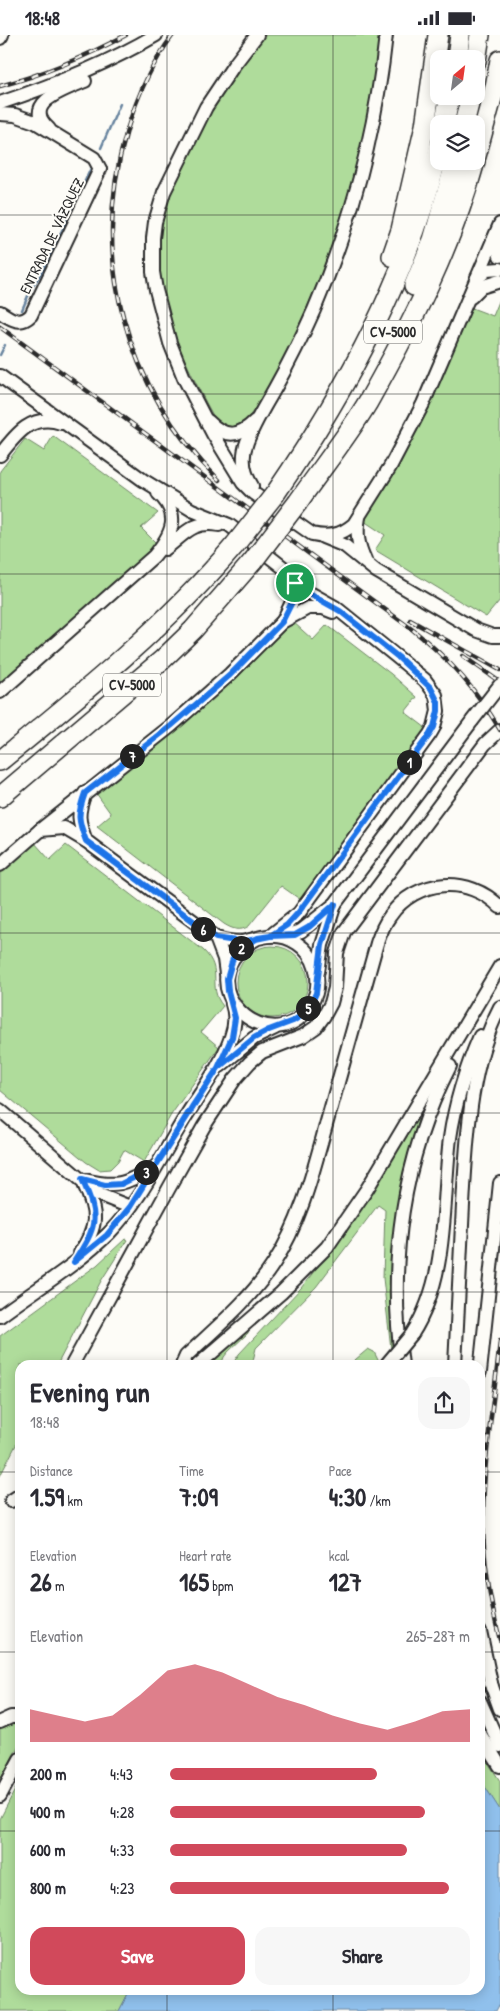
<!DOCTYPE html>
<html lang="en">
<head>
<meta charset="utf-8">
<style>
	:root { --surface:#fff; --page:#f7f7f7; --text:#2b2b33; --muted:#7c7c81; --accent:#d1495b }
	body { margin:0; font-family:"Patrick Hand",sans-serif; background:var(--page); color:var(--text); height:100vh; display:flex; flex-direction:column; font-size:19px; white-space:nowrap }
	* { box-sizing:border-box; margin:0 }
	p { font-size:16px; color:var(--muted) }
	.icon { flex:none; width:28px; height:28px; fill:none; stroke:currentColor; stroke-width:2; stroke-linecap:round; stroke-linejoin:round }
	.map { position:relative; flex:1; overflow:hidden }
	.details { position:absolute; left:15px; top:1325px; width:470px; height:635px; display:flex; flex-direction:column; background:var(--surface); border-radius:15px; box-shadow:0 2px 12px #0003 }
	.details>* { flex:none }
	.needle { width:32px; rotate:29deg }
	.tools { position:absolute; left:430px; top:15px; display:grid; gap:10px }
	.tools a { display:grid; place-items:center; width:55px; height:55px; border-radius:10px; background:var(--surface); box-shadow:0 2px 12px #0003; font-size:25px }
	.pin { position:absolute; display:grid; place-items:center; width:42px; height:42px; color:#fff; margin:-21px; border:2px solid #fff; border-radius:50%; box-shadow:0 1px 5px #0007 }
	.km { position:absolute; width:25px; height:25px; margin:-12px; border-radius:50%; background:#222; color:#fff; font-size:14px; line-height:25px; text-align:center }
	.round { display:grid; place-items:center; flex:none; width:52px; height:52px; border-radius:15px; background:var(--page) }
	.overview { display:flex; align-items:center; justify-content:space-between; height:85px; padding:0 15px }
	h1 { font-size:28px; font-weight:700; line-height:38px }
	.figures { display:grid; grid-template-columns:repeat(3,1fr); gap:8px; height:85px; padding:5px 15px }
	.figures div { display:grid; align-content:center }
	.figures b { font-size:25px; font-weight:700 }
	.figures small { font-size:14px; font-weight:400 }
	.figures p { font-size:14px }
	.chart { height:140px; padding:10px 15px }
	.chart p { display:flex; justify-content:space-between }
	.chart svg { width:100%; height:90px; margin-top:5px; fill:var(--accent); opacity:.7 }
	.primary-button { display:flex; gap:10px; margin-top:auto; padding:10px 15px }
	.primary-button a { flex:1; height:58px; border-radius:15px; background:var(--accent); color:#fff; font-size:20px; font-weight:700; line-height:58px; text-align:center }
	.primary-button a+a { background:var(--page); color:var(--text) }
	ul { padding:0 15px; list-style:none; font-size:16px }
	li { display:grid; grid-template-columns:80px 60px 1fr; align-items:center; height:38px }
	li i { height:12px; border-radius:6px; background:var(--accent) }
	.status { display:flex; justify-content:space-between; align-items:center; height:35px; padding:0 25px; background:var(--surface); direction:ltr }
	.status svg { height:14px; fill:currentColor }
	.map>svg:first-child { display:block }
	.green { fill:#afdc9b; stroke:#6d8463 }
	.water { fill:#90c0ec; stroke:#68849f }
	.lines { fill:none; stroke-linecap:round; stroke-linejoin:round }
	.stream { stroke:#68849f; stroke-width:2.5 }
	.minor-casing { stroke:#2b2b2b; stroke-width:16 }
	.highway-casing { stroke:#2b2b2b; stroke-width:22 }
	.minor { stroke:#fdfcf7; stroke-width:12 }
	.highway { stroke:#fdfcf7; stroke-width:19 }
	.rail-casing { stroke:#2b2b2b; stroke-width:4.5 }
	.rail { stroke:#fdfcf7; stroke-width:2.5; stroke-dasharray:8; stroke-linecap:butt }
	.minor-bridge-casing { stroke:#2b2b2b; stroke-width:16; stroke-linecap:butt }
	.highway-bridge-casing { stroke:#2b2b2b; stroke-width:22; stroke-linecap:butt }
	.minor-bridge { stroke:#fdfcf7; stroke-width:12 }
	.highway-bridge { stroke:#fdfcf7; stroke-width:19 }
	.route-casing { stroke:#fff; stroke-width:10 }
	.route { stroke:#1a73e8; stroke-width:6 }
	.grid { fill:none; stroke:#2b2b2b; stroke-width:1; stroke-opacity:0.55 }
	.labels { text-anchor:middle; stroke-width:4; stroke-linejoin:round; paint-order:stroke }
	.shield { fill:#fdfcf7; stroke:#6a6a68; stroke-width:1 }
	.shield-label { font-size:14px; font-weight:bold; fill:#2b2b2b }
	.street-label { font-size:15px; fill:#2b2b2b; stroke:#fdfcf7 }
</style>
</head>
<body>
<div class="status"><b>18:48</b><svg viewBox="0 0 49 12"><path d="M0 12V9h3v3zM5 12V6h3v6zM10 12V3h3v9zM15 12V0h3v12zM26 1h20v11H26zM47 4h2v5h-2z"/></svg></div>
<div class="map">
<svg width="500" height="1976" viewBox="0 0 500 1976">
	<rect width="100%" height="100%" fill="#fdfcf7"/>
	<filter id="ink" filterUnits="userSpaceOnUse"><feTurbulence type="fractalNoise" baseFrequency=".02" numOctaves="2"/><feDisplacementMap in="SourceGraphic" scale="10" xChannelSelector="R" yChannelSelector="G"/><feConvolveMatrix kernelMatrix="1 2 1 2 8 2 1 2 1" color-interpolation-filters="sRGB"/></filter>
	<g filter="url(#ink)">
		<g class="green">
			<path d="M266,0H380C375,33 371,65 364,98C346,178 318,256 280,329C268,352 256,378 236,395L219,390L216,386C189,337 162,283 159,226C156,153 221,55 266,0Z"/>
			<polygon points="500,264 500,565 486,582 375,515 385,500 364,486 393,440 418,394 472,273 493,281"/>
			<polygon points="53,401 158,478 141,493 157,509 0,648 0,436 25,404 44,416"/>
			<path d="M292,586L313,605L327,590L391,639L417,662L405,677L426,693L301,865L281,851L249,891C240,897 232,894 224,889L97,791L111,779L96,758L209,668L239,641Z"/>
			<path d="M34,807L50,825L66,810L203,915C225,936 206,951 223,971L201,997L219,1012L171,1080L144,1127L124,1115L118,1126L110,1134L99,1135L86,1127L0,1055V838Z"/>
			<circle cx="272" cy="947" r="36"/>
			<polygon points="416,1084 418,1085 402,1144 391,1218 393,1313 391,1314 383,1243 385,1175 378,1170 316,1252 256,1313 252,1330 232,1330 239,1319 301,1253 344,1198"/>
			<polygon points="125,1204 127,1205 101,1246 57,1330 20,1330 20,1402 0,1441 0,1301 97,1230"/>
			<polygon points="249,1294 248,1298 228,1317 224,1322 221,1330 207,1330"/>
			<polygon points="368,1314 374,1317 379,1327 375,1330 349,1330"/>
			<polygon points="13,1687 20,1691 20,1708 0,1745 0,1694 3,1689"/>
			<polygon points="480,1715 500,1746 500,1775 480,1744"/>
			<polygon points="20,1745 20,1955 130,1955 119,1976 0,1976 0,1784"/>
		</g>
		<polygon class="water" points="480,1744 500,1775 500,1968 496,1976 119,1976 130,1955 480,1955"/>
		<g class="lines">
			<g class="stream">
				<polyline points="101,113 120,69"/>
				<polyline points="22,275 31,254 46,230 91,133"/>
				<polyline points="0,320 5,310"/>
			</g>
			<defs>
				<g id="minor">
					<path d="M257,0L234,30L206,72L164,157L155,187L153,203V237L156,255L170,308L184,343L213,399L243,448L253,458L312,499C329,503 341,500 354,489L390,432L423,369L500,189"/>
					<polyline points="0,3 2,0"/>
					<path d="M0,68C54,50 107,29 156,0"/>
					<path d="M0,79L15,80L35,87L94,123L100,134L31,280C20,291 11,284 0,277"/>
					<path d="M49,94C20,68 66,54 85,46"/>
					<polyline points="497,199 497,210 500,221"/>
					<polyline points="477,243 487,235 500,234"/>
					<polyline points="471,262 481,252 500,246"/>
					<polyline points="0,341 143,445 192,475 229,490 284,533 301,553 335,572 397,622 425,645 436,660 438,676 434,692 430,699 299,878 270,901"/>
					<path d="M208,386C225,403 238,403 255,386"/>
					<path d="M0,420C16,399 32,378 61,388"/>
					<path d="M252,451C244,438 241,422 247,407C254,388 265,371 275,353C289,328 302,302 314,275C352,187 376,95 386,0"/>
					<path d="M359,482C356,499 358,510 365,525"/>
					<polyline points="323,502 345,511 376,536 476,595 493,601 500,601"/>
					<path d="M165,514C184,500 192,485 219,490"/>
					<polyline points="283,586 293,565 295,549"/>
					<path d="M0,657L154,521C172,499 182,480 158,458"/>
					<path d="M85,758C77,779 78,785 86,806"/>
					<path d="M40,795L64,793L86,806L216,903C224,905 233,908 242,907C251,905 259,902 268,901C289,899 309,912 315,932C319,945 318,958 311,969C274,1033 176,946 258,903"/>
					<polyline points="0,830 40,795 171,691 230,639 282,587 308,573 323,573 333,577"/>
					<polyline points="282,901 301,896 335,869 472,686"/>
					<polyline points="216,903 224,924 226,939"/>
					<polyline points="318,936 322,910 335,869"/>
					<polyline points="220,1031 254,1003 275,993"/>
					<polyline points="0,1075 93,1155 100,1160 130,1172"/>
					<path d="M84,1145C119,1153 124,1149 155,1132"/>
					<path d="M80,1218C98,1191 98,1179 84,1149"/>
					<path d="M0,1281C36,1254 77,1230 109,1198C141,1165 162,1120 186,1081C202,1055 221,1031 231,1002C235,991 236,980 232,969"/>
					<path d="M412,1299C449,1241 442,1169 450,1103C455,1068 466,1033 480,1001"/>
					<polyline points="72,1330 169,1153 204,1091 235,1044 250,1027 262,1017 303,1001 316,992 324,981 331,968 335,953 337,918 344,897 485,709 500,695"/>
					<path d="M182,1330L186,1321C217,1292 251,1264 274,1228C302,1185 314,1133 328,1083C344,1025 360,967 377,908C380,899 384,889 390,881C416,843 469,840 500,872"/>
					<polyline points="198,1330 281,1258 327,1212 367,1154 500,931"/>
					<path d="M402,1330C388,1227 402,1124 450,1031"/>
					<path d="M455,1330C458,1277 460,1223 463,1170C467,1103 469,1032 500,972"/>
					<polyline points="480,1337 500,1148"/>
					<polyline points="11,1466 20,1460"/>
					<polyline points="480,1596 492,1653"/>
					<polyline points="490,1646 500,1674"/>
					<polyline points="480,1666 500,1711"/>
					<polyline points="0,1687 11,1682 20,1682"/>
					<polyline points="480,1699 500,1731"/>
					<polyline points="0,1761 20,1724"/>
				</g>
				<g id="highway">
					<polyline points="457,24 460,0"/>
					<polyline points="476,26 480,0"/>
					<polyline points="444,89 450,61"/>
					<polyline points="464,89 471,61"/>
					<polyline points="476,121 495,52 500,25"/>
					<polyline points="392,221 401,195 425,91 438,0"/>
					<polyline points="414,251 433,205 456,126"/>
					<path d="M275,459C347,354 410,239 439,113"/>
					<path d="M298,467C321,434 347,402 368,367C411,291 452,210 475,126"/>
					<path d="M0,726C82,659 165,592 234,511"/>
					<polyline points="0,762 162,625 193,595 253,526"/>
				</g>
			</defs>
			<use href="#minor" class="minor-casing"/>
			<use href="#highway" class="highway-casing"/>
			<use href="#minor" class="minor"/>
			<use href="#highway" class="highway"/>
			<defs>
				<g id="rail">
					<path d="M173,0C152,28 137,62 127,95C89,223 125,352 219,445"/>
					<path d="M0,51C45,39 85,22 126,0"/>
					<path d="M0,292L413,595C448,623 478,656 500,695"/>
					<polyline points="410,585 500,635"/>
					<polyline points="463,621 500,647"/>
					<path d="M500,1306C494,1365 483,1426 483,1485C483,1526 490,1566 500,1605"/>
				</g>
			</defs>
			<use href="#rail" class="rail-casing"/>
			<use href="#rail" class="rail"/>
			<defs>
				<g id="minor-bridge">
					<polyline points="472,686 500,650"/>
					<polyline points="386,1330 412,1299"/>
				</g>
				<g id="highway-bridge">
					<polyline points="234,511 275,459"/>
					<polyline points="253,526 298,467"/>
				</g>
			</defs>
			<use href="#minor-bridge" class="minor-bridge-casing"/>
			<use href="#highway-bridge" class="highway-bridge-casing"/>
			<use href="#minor-bridge" class="minor-bridge"/>
			<use href="#highway-bridge" class="highway-bridge"/>
		</g>
	</g>
	<g class="lines" filter="url(#ink)">
		<defs>
			<path id="route" d="M295,548L306,557L340,576L398,622L431,653L438,667V676L434,692L430,699L298,878L287,890L270,901L258,903L247,909L233,923L227,944L228,956L235,983L232,1002L218,1033L155,1132L121,1149L105,1150L82,1144C100,1184 97,1191 74,1227L107,1200L130,1172L192,1072L218,1033L254,1003L269,995L293,986L304,979L311,969L316,958L322,910L335,869L309,892L295,900L270,901L242,907L216,903L86,806C78,785 77,780 85,758L171,691L230,640L282,587L293,565L295,548"/>
		</defs>
		<use href="#route" class="route-casing"/>
		<use href="#route" class="route"/>
	</g>
	<path class="grid" d="M167,0V1330M333,0V1330M0,180H500M0,359H500M0,539H500M0,719H500M0,898H500M0,1078H500M0,1257H500M0,1437H20M480,1437H500M0,1617H20M480,1617H500M0,1796H20M480,1796H500M167,1955V1976M333,1955V1976"/>
	<g class="labels">
		<g class="shield">
			<rect x="364" y="285.5" width="58" height="23" rx="4"/>
			<rect x="103" y="638.5" width="58" height="23" rx="4"/>
		</g>
		<g class="shield-label">
			<text x="393" y="302">CV-5000</text>
			<text x="132" y="655">CV-5000</text>
		</g>
		<g class="street-label">
			<text transform="translate(52 201) rotate(-64)" y="5">ENTRADA DE VÁZQUEZ</text>
		</g>
	</g>
</svg>
<div class="tools">
<a><svg class="needle" viewBox="-14 -14 28 28"><path d="M0-13l5 13h-10z" fill="#e53935"/><path d="M0 13l5-13h-10z" fill="#7c7c81"/></svg></a>
<a><svg class="icon" aria-label="layers" viewBox="0 0 24 24"><path d="M12 4l9 5-9 5-9-5zM3 14l9 5 9-5"/></svg></a>
</div>
<div class="pin" style="left:295px;top:548px;background:#1e9e55"><svg class="icon" aria-label="arrive" viewBox="0 0 24 24"><path d="M6 21V4h12l-3 4 3 4H6"/></svg></div>
<b class="km" style="left:409px;top:727px">1</b>
<b class="km" style="left:241px;top:913px">2</b>
<b class="km" style="left:146px;top:1137px">3</b>
<b class="km" style="left:308px;top:973px">5</b>
<b class="km" style="left:203px;top:894px">6</b>
<b class="km" style="left:132px;top:721px">7</b>
<section class="details">
<div class="overview"><div><h1>Evening run</h1><p>18:48</p></div><a class="round"><svg class="icon" aria-label="share" viewBox="0 0 24 24"><path d="M12 15V3M7 8l5-5 5 5M5 13v7h14v-7"/></svg></a></div>
<div class="figures">
<div><p>Distance</p><b>1.59<small> km</small></b></div>
<div><p>Time</p><b>7:09</b></div>
<div><p>Pace</p><b>4:30<small> /km</small></b></div>
</div>
<div class="figures">
<div><p>Elevation</p><b>26<small> m</small></b></div>
<div><p>Heart rate</p><b>165<small> bpm</small></b></div>
<div><p>kcal</p><b>127</b></div>
</div>
<div class="chart"><p><span>Elevation</span>265–287 m</p>
<svg viewBox="0 0 160 44" preserveAspectRatio="none"><path d="M0 44V28L10 31L20 34L30 31L40 21L50 9L60 6L70 10L80 16L90 22L100 26L110 31L120 35L130 38L140 34L150 29L160 28V44z"/></svg>
</div>
<ul>
<li><b>200 m</b>4:43<i style="width:69%"></i></li>
<li><b>400 m</b>4:28<i style="width:85%"></i></li>
<li><b>600 m</b>4:33<i style="width:79%"></i></li>
<li><b>800 m</b>4:23<i style="width:93%"></i></li>
</ul>
<div class="primary-button"><a>Save</a><a>Share</a></div>
</section>
</div>
</body>
</html>
